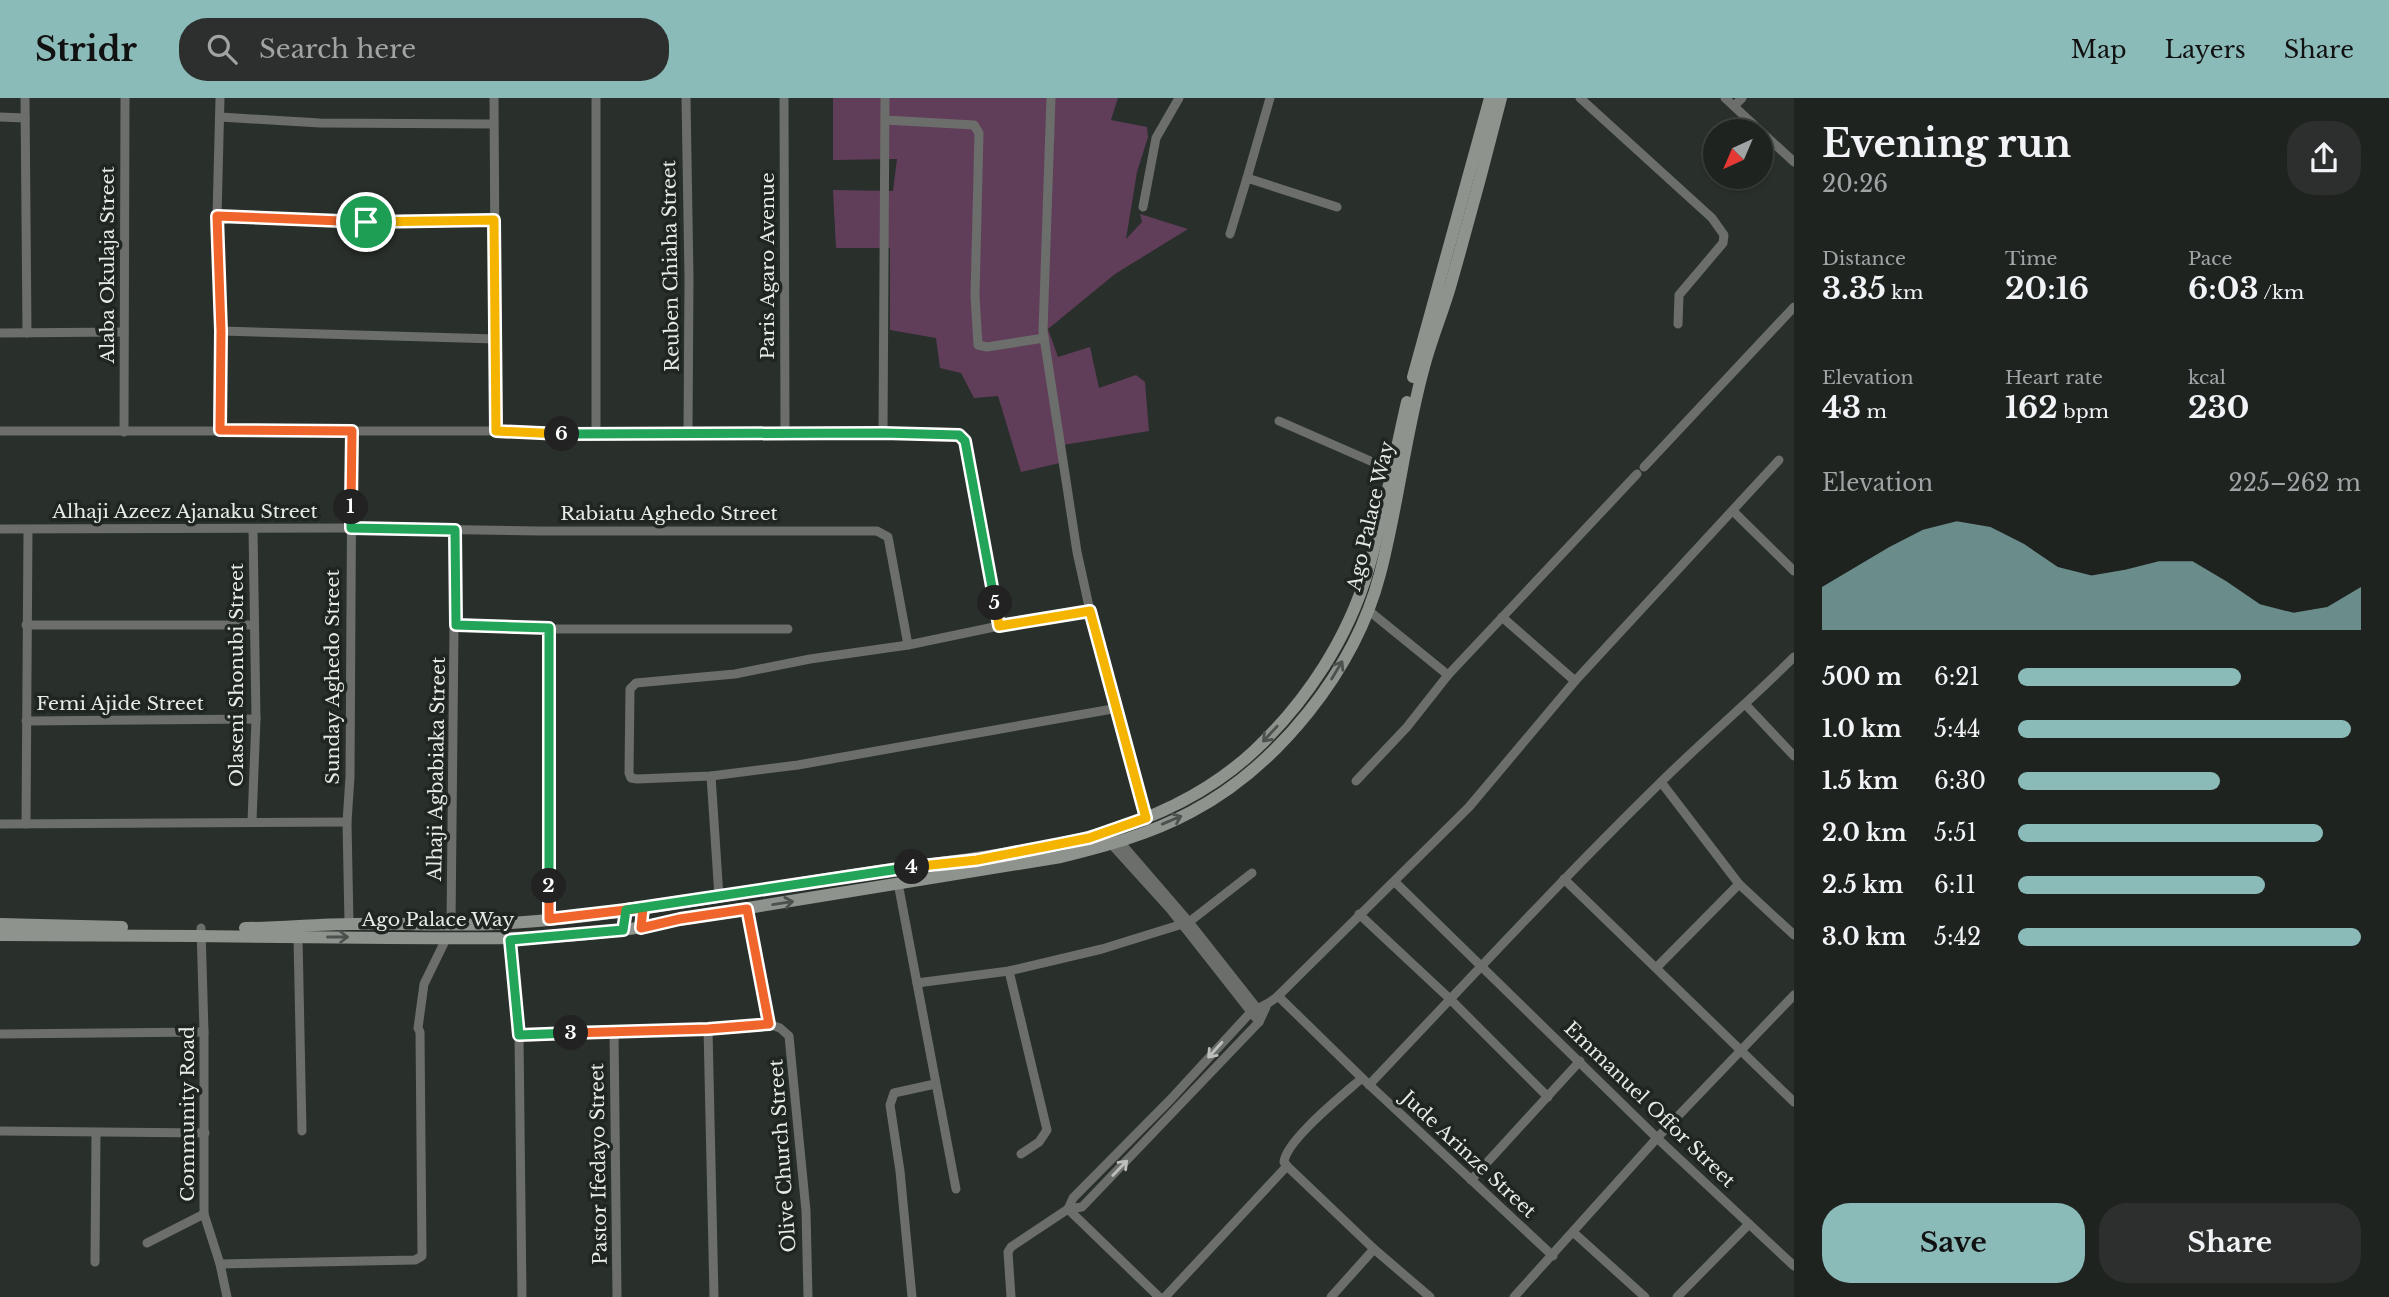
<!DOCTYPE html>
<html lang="en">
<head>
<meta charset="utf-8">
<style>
	:root { --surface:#1f2320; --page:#2c2f2d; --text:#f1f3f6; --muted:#a1a4a5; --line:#3c403e; --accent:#8bbbb9 }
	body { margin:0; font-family:"Libre Baskerville",serif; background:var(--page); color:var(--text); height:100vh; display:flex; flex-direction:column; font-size:26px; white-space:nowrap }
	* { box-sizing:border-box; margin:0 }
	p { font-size:23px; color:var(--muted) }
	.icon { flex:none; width:38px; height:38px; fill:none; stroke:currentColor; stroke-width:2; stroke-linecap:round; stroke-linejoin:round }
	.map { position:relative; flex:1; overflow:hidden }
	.drawer { display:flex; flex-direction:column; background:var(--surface); width:595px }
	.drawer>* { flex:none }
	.needle { width:46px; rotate:224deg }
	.buttons { position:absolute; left:1703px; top:21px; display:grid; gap:14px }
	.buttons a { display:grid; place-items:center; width:70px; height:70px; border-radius:50%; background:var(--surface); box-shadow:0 2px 5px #0004,0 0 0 2px var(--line); font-size:35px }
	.pin { position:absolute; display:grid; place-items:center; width:60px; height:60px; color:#fff; margin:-30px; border:4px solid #fff; border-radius:50%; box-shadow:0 2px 7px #0007 }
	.km { position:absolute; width:35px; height:35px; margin:-18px; border-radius:50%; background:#222; color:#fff; font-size:19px; line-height:35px; text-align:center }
	.round { display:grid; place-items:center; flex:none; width:74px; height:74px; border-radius:28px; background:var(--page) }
	.summary { display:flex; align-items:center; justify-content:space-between; height:119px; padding:0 28px }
	h1 { font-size:38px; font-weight:800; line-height:52px }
	.stats { display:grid; grid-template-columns:repeat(3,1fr); gap:10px; height:119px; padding:7px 28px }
	.stats div { display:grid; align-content:center }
	.stats b { font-size:30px; font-weight:800 }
	.stats small { font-size:19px; font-weight:400 }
	.stats p { font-size:19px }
	.chart { height:196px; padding:14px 28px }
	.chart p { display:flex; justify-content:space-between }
	.chart svg { width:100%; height:126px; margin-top:7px; fill:var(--accent); opacity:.7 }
	.action { display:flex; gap:14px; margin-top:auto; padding:14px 28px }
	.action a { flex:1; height:80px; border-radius:28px; background:var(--accent); color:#111; font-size:28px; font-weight:800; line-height:80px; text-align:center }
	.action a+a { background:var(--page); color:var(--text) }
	ul { padding:0 28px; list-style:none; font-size:23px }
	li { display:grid; grid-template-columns:112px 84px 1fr; align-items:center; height:52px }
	li i { height:18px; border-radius:9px; background:var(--accent) }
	header { display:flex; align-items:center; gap:42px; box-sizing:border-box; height:98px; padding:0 35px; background:var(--accent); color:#111 }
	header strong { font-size:33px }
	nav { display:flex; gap:38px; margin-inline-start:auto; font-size:24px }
	.search { width:490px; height:63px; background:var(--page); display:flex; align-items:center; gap:18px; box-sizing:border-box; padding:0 24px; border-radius:28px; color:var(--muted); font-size:26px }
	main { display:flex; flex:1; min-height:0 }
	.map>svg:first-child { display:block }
	.green { fill:#603e59 }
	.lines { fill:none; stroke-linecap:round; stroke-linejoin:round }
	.minor { stroke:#6b6e6b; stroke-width:9 }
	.secondary { stroke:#8e938e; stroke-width:12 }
	.oneway { stroke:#4b514c }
	.oneway2 { stroke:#bcbfbc }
	.split-1-casing { stroke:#fff; stroke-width:14 }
	.split-2-casing { stroke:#fff; stroke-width:14 }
	.split-3-casing { stroke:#fff; stroke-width:14 }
	.split-4-casing { stroke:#fff; stroke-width:14 }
	.split-5-casing { stroke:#fff; stroke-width:14 }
	.split-6-casing { stroke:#fff; stroke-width:14 }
	.split-7-casing { stroke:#fff; stroke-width:14 }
	.split-1 { stroke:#f0652b; stroke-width:9 }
	.split-2 { stroke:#22a559; stroke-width:9 }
	.split-3 { stroke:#f0652b; stroke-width:9 }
	.split-4 { stroke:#22a559; stroke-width:9 }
	.split-5 { stroke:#f5b400; stroke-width:9 }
	.split-6 { stroke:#22a559; stroke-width:9 }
	.split-7 { stroke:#f5b400; stroke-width:9 }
	.labels { text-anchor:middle; stroke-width:7; stroke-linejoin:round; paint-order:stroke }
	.street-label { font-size:19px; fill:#e7ebe7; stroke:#1f2520 }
</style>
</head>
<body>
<header>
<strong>Stridr</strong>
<div class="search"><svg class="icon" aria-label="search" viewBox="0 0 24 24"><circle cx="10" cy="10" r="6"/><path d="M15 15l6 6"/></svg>Search here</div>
<nav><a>Map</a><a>Layers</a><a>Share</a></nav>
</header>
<main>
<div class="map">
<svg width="1794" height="1199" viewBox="0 0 1794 1199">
	<rect width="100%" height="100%" fill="#292f2a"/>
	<polygon class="green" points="833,0 1118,0 1111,22 1147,29 1148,39 1137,74 1126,141 1142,124 1140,116 1188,131 1115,176 1048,231 1058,259 1090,249 1099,290 1136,277 1145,284 1149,333 1063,347 1060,365 1021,374 998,298 974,300 961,275 940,270 936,240 890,232 890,150 836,150 833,92 893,93 897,61 833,62"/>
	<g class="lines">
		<g class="minor">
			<polyline points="25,0 27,235"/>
			<polyline points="220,0 217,118 221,233 220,332"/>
			<polyline points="494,0 496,333"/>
			<polyline points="686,0 689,180 688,335"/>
			<polyline points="784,0 785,336"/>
			<polyline points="1051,0 1043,233 1077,454 1090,513 1147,720"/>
			<polyline points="1580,0 1712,120 1724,137 1723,145 1679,197 1678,226"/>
			<polyline points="1725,0 1794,64"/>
			<polyline points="1734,8 1742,0"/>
			<polyline points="0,19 25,20"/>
			<polyline points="220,19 320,25 493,26"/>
			<polyline points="885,22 974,27 979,35 975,198 978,247 987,249 1044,240"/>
			<polyline points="1247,80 1270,0"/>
			<polyline points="1143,109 1156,40 1179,0"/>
			<polyline points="217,118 366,124 493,122"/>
			<polyline points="1230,136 1247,80 1337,109"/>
			<polyline points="221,233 496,241"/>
			<polyline points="0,235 124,234"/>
			<polyline points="1279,323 1391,372"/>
			<polyline points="0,333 496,333 596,336 883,335 959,337 965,343 999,528"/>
			<polyline points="124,334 125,0"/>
			<polyline points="883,335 885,0"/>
			<polyline points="596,336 596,0"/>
			<polyline points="1644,369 1794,209"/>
			<polyline points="1733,413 1794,473"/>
			<polyline points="0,431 351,430 540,433 877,433 888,439 908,547"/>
			<polyline points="1368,512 1448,577"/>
			<polyline points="1090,513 999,528 908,547 810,561 735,576 636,585 630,591 629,675 631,680 637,681 711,678 798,667 1118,610"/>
			<polyline points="1502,519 1575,583"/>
			<polyline points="26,527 254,527"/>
			<polyline points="456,528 514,531 788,531"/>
			<polyline points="549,530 549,821"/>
			<polyline points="1746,607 1794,658"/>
			<polyline points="26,623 256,621"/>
			<polyline points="711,678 719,799"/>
			<polyline points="1356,683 1407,629 1448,577 1637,376"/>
			<polyline points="1661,684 1739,786 1794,837"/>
			<polyline points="252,723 256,621 253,431"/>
			<polyline points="0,726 347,724"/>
			<polyline points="26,726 28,432"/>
			<polyline points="1120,744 1189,824 1260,914"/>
			<polyline points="1112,747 1170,811 1259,924"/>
			<polyline points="1564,781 1794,1004"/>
			<polyline points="1395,784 1657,1040 1794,1168"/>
			<polyline points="898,785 956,1091"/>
			<polyline points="747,811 769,926"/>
			<polyline points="1359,816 1450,901 1548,999"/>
			<polyline points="349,826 347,724 350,679 352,333"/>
			<polyline points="451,827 455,432"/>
			<polyline points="201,830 204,934 204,1116 220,1166 227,1199"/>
			<polyline points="298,839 302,1033"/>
			<polyline points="510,842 519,937 522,1199"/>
			<polyline points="1657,869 1739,786"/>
			<polyline points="1009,873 1047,1032 1039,1044 1021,1056"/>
			<polyline points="917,885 1009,873 1102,851 1189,824 1252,775"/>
			<polyline points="1278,898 1469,709 1575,583 1779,362"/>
			<polyline points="708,931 714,1199"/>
			<polyline points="614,933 617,1199"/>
			<polyline points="0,936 204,934"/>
			<polyline points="519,937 708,931 769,926 780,930 789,938 806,1113 808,1199"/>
			<path d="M1369,987C1465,886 1559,784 1658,687C1702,643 1750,603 1794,559"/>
			<polyline points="0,1033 205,1035"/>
			<polyline points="1287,1068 1374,1151 1430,1199"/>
			<polyline points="1471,1082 1580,963"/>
			<path d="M1068,1111L1073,1100L1170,1002L1250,915C1260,908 1267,908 1278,898L1362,980L1553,1158"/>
			<polyline points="1068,1111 1159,1199"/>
			<polyline points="1573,1134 1645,1199"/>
			<polyline points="147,1145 204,1116"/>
			<polyline points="95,1164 96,1035"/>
			<polyline points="220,1166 415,1162 422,1158 420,934 418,930 424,886 446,841"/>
			<polyline points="912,1199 900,1073 890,1007 894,995 935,986"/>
			<polyline points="1011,1199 1008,1154 1011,1149 1068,1111 1082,1109 1259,924 1266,909"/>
			<path d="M1165,1199L1287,1068L1284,1064C1286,1042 1344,996 1362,980"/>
			<polyline points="1331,1199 1374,1151"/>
			<polyline points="1514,1199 1657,1040 1794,897"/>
			<polyline points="1677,1199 1749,1126"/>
		</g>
		<g class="secondary">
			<polyline points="1413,279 1490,0"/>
			<polyline points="0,826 122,829"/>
			<path d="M245,830C281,830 317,826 353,826C401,825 448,828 496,826C623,819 748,792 873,774C1004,755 1152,749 1255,652C1307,603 1348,540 1368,472C1384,417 1394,360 1407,304"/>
			<path d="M0,837C130,837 259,839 389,840C487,840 584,845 680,821L1061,759C1106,748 1150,736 1191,714C1278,668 1355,572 1380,476C1398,408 1405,337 1424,269C1431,242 1442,216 1450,189C1468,126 1485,63 1501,0"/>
		</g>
	</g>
	<defs><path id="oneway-shaft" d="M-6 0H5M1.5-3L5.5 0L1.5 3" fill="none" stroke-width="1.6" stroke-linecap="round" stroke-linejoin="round" transform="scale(1.75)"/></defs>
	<g class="oneway">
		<use href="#oneway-shaft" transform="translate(1337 572) rotate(-59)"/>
		<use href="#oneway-shaft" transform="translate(1270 636) rotate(133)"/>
		<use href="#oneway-shaft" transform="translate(1172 722) rotate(-23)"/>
		<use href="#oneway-shaft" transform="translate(783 805) rotate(-9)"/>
		<use href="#oneway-shaft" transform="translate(338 839)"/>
	</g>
	<g class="oneway2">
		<use href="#oneway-shaft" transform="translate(1215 952) rotate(132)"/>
		<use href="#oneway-shaft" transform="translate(1120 1070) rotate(-46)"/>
	</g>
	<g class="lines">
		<defs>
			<polyline id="split-1" points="351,409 352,333 220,332 221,233 217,118 366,124"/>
			<polyline id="split-2" points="351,409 351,430 455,432 456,527 549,530 549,788"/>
			<polyline id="split-3" points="549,788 549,821 643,810 641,830 680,821 747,811 769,926 708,931 571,935"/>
			<polyline id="split-4" points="571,935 519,937 510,842 623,832 626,812 912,769"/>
			<polyline id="split-5" points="912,769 977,762 1059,746 1089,740 1146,720 1090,513 999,528 995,505"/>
			<polyline id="split-6" points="562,336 883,335 959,337 965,343 995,505"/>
			<polyline id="split-7" points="366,124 494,122 496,333 562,336"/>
		</defs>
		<use href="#split-1" class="split-1-casing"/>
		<use href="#split-2" class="split-2-casing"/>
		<use href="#split-3" class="split-3-casing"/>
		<use href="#split-4" class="split-4-casing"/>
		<use href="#split-5" class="split-5-casing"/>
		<use href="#split-6" class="split-6-casing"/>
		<use href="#split-7" class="split-7-casing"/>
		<use href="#split-1" class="split-1"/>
		<use href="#split-2" class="split-2"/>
		<use href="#split-3" class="split-3"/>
		<use href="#split-4" class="split-4"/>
		<use href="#split-5" class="split-5"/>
		<use href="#split-6" class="split-6"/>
		<use href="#split-7" class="split-7"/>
	</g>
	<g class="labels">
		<g class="street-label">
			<text transform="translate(107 167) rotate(-90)" y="7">Alaba Okulaja Street</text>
			<text transform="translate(670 168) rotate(-91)" y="7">Reuben Chiaha Street</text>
			<text transform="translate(767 168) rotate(-90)" y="7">Paris Agaro Avenue</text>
			<text x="185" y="420">Alhaji Azeez Ajanaku Street</text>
			<text x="669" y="422">Rabiatu Aghedo Street</text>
			<text transform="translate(1370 418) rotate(-77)" y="7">Ago Palace Way</text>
			<text transform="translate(236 577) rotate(-90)" y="7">Olaseni Shonubi Street</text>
			<text transform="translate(332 579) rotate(-90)" y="7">Sunday Aghedo Street</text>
			<text x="120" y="612">Femi Ajide Street</text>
			<text transform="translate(436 671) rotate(-89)" y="7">Alhaji Agbabiaka Street</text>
			<text x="438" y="828">Ago Palace Way</text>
			<text transform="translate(1650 1006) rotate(44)" y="7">Emmanuel Offor Street</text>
			<text transform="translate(187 1016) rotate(-90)" y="7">Community Road</text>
			<text transform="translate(1469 1056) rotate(43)" y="7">Jude Arinze Street</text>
			<text transform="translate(782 1058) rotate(-94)" y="7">Olive Church Street</text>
			<text transform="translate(598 1066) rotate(-91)" y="7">Pastor Ifedayo Street</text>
		</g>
	</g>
</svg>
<div class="buttons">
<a><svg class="needle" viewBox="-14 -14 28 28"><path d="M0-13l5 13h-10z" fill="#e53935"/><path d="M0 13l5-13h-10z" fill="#a1a4a5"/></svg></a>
</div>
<div class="pin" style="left:366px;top:124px;background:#1e9e55"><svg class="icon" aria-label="arrive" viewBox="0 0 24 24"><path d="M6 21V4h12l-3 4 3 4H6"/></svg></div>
<b class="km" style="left:351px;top:409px">1</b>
<b class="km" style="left:549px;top:788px">2</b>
<b class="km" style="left:571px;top:935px">3</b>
<b class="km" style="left:912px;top:769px">4</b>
<b class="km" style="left:995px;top:505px">5</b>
<b class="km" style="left:562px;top:336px">6</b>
</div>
<section class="drawer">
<div class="summary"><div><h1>Evening run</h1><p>20:26</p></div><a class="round"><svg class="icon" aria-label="share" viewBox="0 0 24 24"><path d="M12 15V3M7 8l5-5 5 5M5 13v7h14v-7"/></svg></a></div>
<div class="stats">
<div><p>Distance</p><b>3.35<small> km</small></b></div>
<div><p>Time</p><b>20:16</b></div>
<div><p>Pace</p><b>6:03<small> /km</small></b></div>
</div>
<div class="stats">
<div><p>Elevation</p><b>43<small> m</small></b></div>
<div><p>Heart rate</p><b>162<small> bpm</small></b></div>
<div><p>kcal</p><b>230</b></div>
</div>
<div class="chart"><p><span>Elevation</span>225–262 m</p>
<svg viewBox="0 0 160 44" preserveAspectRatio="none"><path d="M0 44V29L10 22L20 15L30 9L40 6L50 8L60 14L70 22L80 25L90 23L100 20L110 20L120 27L130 35L140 38L150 36L160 29V44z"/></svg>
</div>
<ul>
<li><b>500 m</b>6:21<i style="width:65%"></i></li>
<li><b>1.0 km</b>5:44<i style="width:97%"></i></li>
<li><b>1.5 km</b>6:30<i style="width:59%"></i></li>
<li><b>2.0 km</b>5:51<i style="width:89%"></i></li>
<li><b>2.5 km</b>6:11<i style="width:72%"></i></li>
<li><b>3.0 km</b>5:42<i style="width:100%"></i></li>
</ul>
<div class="action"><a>Save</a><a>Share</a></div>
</section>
</main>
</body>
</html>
